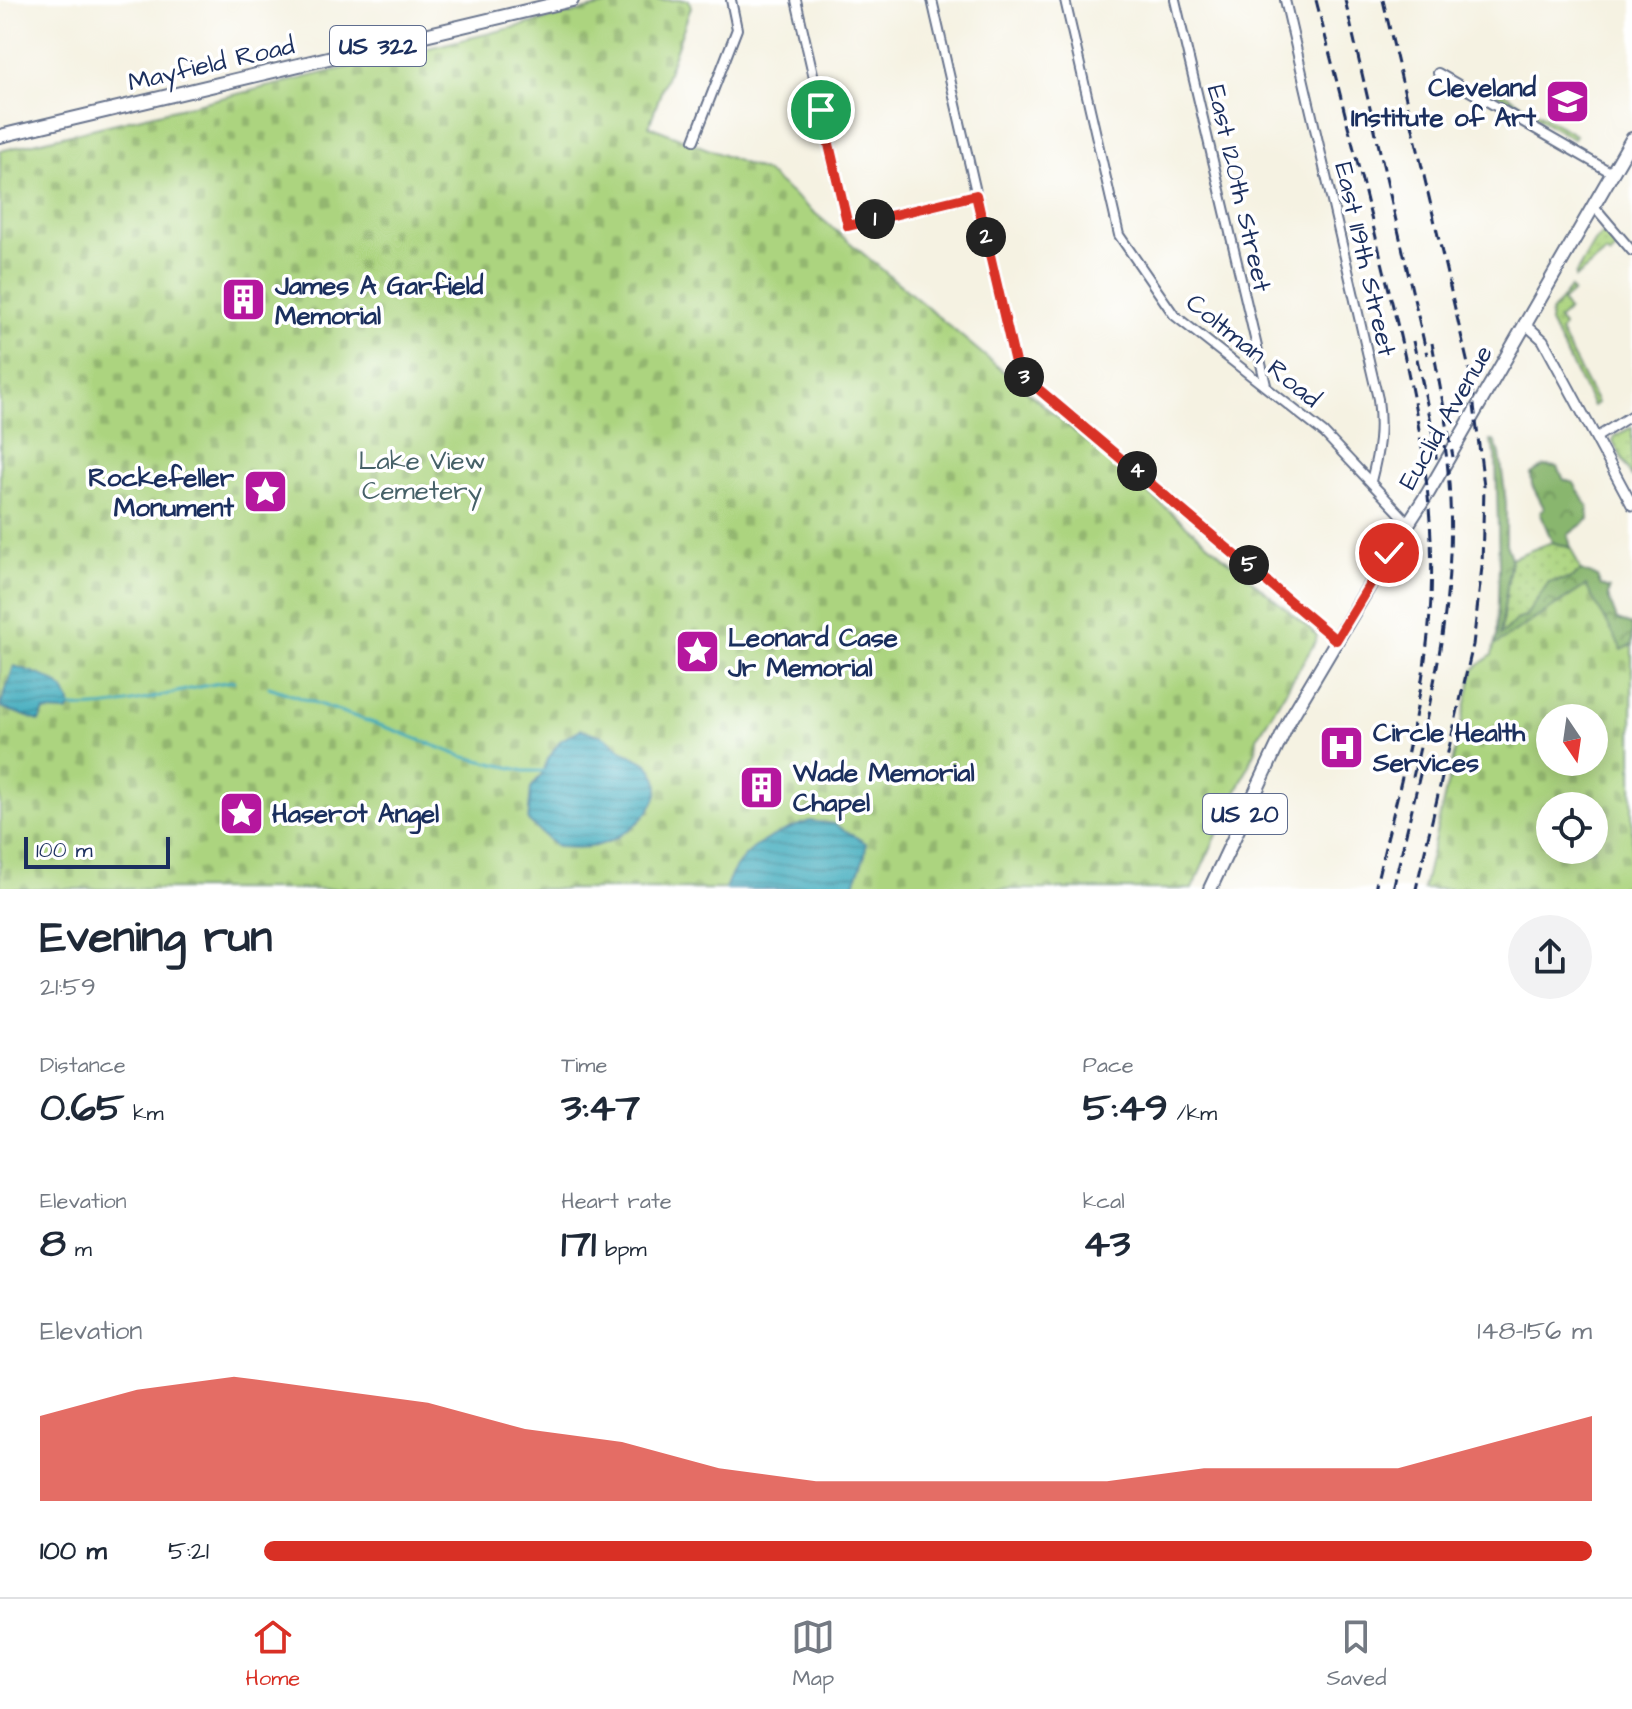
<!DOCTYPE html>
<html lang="en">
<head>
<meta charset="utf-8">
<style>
	:root { --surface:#fff; --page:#f2f2f3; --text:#1f2937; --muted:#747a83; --line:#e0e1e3; --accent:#d93025 }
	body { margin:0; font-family:"Architects Daughter",sans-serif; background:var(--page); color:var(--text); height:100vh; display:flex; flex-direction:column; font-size:30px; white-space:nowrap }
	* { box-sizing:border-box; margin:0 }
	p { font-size:26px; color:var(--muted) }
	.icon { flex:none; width:44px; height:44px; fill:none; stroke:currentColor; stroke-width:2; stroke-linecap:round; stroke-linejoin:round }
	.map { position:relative; height:889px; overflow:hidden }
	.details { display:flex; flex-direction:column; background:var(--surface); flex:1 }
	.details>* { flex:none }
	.needle { width:52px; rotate:167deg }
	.controls { position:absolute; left:1536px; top:704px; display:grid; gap:16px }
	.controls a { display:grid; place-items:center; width:72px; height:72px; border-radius:50%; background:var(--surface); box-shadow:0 4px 20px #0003; font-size:40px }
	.scale { position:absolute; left:24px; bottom:20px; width:146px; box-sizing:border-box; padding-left:8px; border:4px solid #1b2f5e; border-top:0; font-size:22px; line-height:28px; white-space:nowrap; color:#1b2f5e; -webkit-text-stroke:6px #fff; paint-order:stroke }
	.pin { position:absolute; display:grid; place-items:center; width:68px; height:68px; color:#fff; margin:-34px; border:4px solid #fff; border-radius:50%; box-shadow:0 2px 8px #0007 }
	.km { position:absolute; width:40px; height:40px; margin:-20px; border-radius:50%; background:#222; color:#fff; font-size:22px; line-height:40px; text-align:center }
	.round { display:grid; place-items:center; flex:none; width:84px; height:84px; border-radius:42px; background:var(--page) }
	.headline { display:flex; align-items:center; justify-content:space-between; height:136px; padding:0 40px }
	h1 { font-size:44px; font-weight:700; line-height:60px }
	.metrics { display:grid; grid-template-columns:repeat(3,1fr); gap:12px; height:136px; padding:8px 40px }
	.metrics div { display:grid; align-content:center }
	.metrics b { font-size:40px; font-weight:700 }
	.metrics small { font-size:22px; font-weight:400 }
	.metrics p { font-size:22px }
	.chart { height:224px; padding:16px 40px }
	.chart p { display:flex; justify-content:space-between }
	.chart svg { width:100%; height:144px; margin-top:8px; fill:var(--accent); opacity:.7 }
	ul { padding:0 40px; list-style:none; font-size:26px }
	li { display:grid; grid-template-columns:128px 96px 1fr; align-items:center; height:60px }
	li i { height:20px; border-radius:10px; background:var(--accent) }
	.tab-bar { display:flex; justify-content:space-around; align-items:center; height:112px; border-top:2px solid var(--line); background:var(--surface); font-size:22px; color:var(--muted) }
	.tab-bar a { display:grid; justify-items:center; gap:4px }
	.tab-bar .active { color:var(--accent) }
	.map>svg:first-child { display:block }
	.grass { fill:url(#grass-dots); stroke:#64826e; stroke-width:2 }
	.forest { fill:url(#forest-crowns); stroke:#527266; stroke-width:2 }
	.cemetery { fill:url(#cemetery-stones); stroke:#64826e; stroke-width:2; fill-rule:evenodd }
	.water { fill:url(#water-rules); stroke:#2c6c8d; stroke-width:2 }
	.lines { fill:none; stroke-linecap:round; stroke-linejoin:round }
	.stream { stroke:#3daabc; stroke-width:3 }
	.minor-casing { stroke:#67738c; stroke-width:12 }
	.tertiary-casing { stroke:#67738c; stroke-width:13 }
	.primary-casing { stroke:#67738c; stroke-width:16 }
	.minor { stroke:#fff; stroke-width:8 }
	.tertiary { stroke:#fff; stroke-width:9 }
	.primary { stroke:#fff; stroke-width:12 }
	.rail { stroke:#1b2f5e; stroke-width:3; stroke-dasharray:12 6; stroke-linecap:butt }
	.route-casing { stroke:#fff; stroke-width:16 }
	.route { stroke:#d93025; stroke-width:10 }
	.labels { text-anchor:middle; stroke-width:7; stroke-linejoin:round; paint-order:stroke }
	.shield { fill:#fff; stroke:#5f6d8e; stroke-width:2 }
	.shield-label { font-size:24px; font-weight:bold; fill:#1b2f5e }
	.street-label { font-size:26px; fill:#1b2f5e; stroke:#fff }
	.poi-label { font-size:26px; font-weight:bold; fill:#1b2f5e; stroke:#fff; text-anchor:start }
	.park-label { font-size:26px; fill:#466168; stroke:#fff }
</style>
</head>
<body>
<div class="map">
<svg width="1632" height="889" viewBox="0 0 1632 889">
	<defs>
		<pattern id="grass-dots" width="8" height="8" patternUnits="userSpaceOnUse" patternTransform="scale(2)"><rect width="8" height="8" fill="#acd47f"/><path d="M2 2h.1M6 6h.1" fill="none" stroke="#93b670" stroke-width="1.8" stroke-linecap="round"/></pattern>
		<pattern id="forest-crowns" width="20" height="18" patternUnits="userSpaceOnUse" patternTransform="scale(2)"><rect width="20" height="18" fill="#89b66e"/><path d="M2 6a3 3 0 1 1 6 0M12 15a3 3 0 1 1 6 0" fill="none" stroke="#6f945e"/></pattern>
		<pattern id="cemetery-stones" width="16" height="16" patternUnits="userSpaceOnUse" patternTransform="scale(2)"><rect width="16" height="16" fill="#acd47f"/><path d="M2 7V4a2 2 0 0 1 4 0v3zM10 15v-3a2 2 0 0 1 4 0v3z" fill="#93b670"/></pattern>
		<pattern id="water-rules" width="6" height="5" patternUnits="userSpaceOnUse" patternTransform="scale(2)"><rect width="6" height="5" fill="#3daabc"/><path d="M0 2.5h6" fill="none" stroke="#328b9c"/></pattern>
	</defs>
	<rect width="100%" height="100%" fill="#fff"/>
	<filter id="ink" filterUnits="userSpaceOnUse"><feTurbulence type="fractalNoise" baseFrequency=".0125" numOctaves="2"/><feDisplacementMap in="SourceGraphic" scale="16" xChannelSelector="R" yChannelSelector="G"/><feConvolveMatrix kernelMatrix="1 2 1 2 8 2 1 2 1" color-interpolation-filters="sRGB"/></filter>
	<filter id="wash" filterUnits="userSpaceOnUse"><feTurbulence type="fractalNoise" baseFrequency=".006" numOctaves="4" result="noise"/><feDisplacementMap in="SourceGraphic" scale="32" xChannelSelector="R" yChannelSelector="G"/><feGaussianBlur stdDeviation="1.8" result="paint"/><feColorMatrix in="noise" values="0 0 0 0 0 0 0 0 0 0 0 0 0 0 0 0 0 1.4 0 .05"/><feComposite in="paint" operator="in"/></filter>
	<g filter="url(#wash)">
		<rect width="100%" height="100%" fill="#f5f2e2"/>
		<g class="grass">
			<polygon points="1492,86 1575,135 1573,139 1491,90"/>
			<polygon points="1602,234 1606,235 1617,249 1610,256 1606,253 1575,278 1575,275 1594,242"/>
			<polygon points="1570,288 1573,292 1562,302 1568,311 1558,320 1563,326 1560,332 1597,403 1593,406 1550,323 1551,313"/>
			<polygon points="1632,427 1632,478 1613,441 1615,436"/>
			<polygon points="1552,542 1571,548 1581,571 1569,579 1549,582 1525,618 1516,620 1500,637 1511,558"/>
		</g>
		<g class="forest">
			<polygon points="1490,441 1494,441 1500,454 1506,503 1506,544 1511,558 1500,636 1516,620 1525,617 1549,582 1569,579 1581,571 1597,577 1601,586 1609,589 1608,596 1617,620 1632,625 1632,645 1622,650 1585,587 1494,646 1497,635 1499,565 1496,455"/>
			<polygon points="1544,466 1558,467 1564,480 1574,483 1588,507 1589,519 1568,535 1571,548 1552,542 1540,512 1544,508 1532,485 1531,474"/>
		</g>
		<g class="cemetery">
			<polygon points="628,0 689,0 691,7 649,126 766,172 1317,635 1316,641 1257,738 1256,750 1192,889 0,889 0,151"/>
			<path d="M1586,586L1622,650L1632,645V889H1423L1474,669L1492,655L1494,646ZM1550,718H1594V762H1550ZM1550,806H1594V850H1550Z"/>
		</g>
		<g class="water">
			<path d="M14,666C38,674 66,679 71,707L67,712L44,711L39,721L0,707Z"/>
			<path d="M581,729C588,732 597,734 605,737C612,741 617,748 625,752C631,756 641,759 647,764C679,795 633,832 605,843C590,849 572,848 557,847L528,821L531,788L544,771L546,762L561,740Z"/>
			<path d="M810,821L834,824L866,843L865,855L852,889H725C739,848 773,834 810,821Z"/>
		</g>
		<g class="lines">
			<g class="stream">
				<polyline points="269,687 394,730 461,756 525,771 544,771"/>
				<path d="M71,707C124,711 181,687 234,681"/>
			</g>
		</g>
	</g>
	<g filter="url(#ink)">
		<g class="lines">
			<defs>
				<g id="minor">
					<polyline points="796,0 848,226 976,195"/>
					<polyline points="932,0 1017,371 1336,640"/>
					<polyline points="1065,0 1119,235 1174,315 1324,433 1408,522"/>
					<polyline points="1175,0 1266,385"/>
					<path d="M1285,0L1378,399C1382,430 1379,450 1371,481"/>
					<polyline points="1438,73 1612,173"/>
					<polyline points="694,140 737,29 731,0"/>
					<polyline points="1593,205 1632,251"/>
					<polyline points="1597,437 1632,415"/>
				</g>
				<polyline id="tertiary" points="1524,323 1543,340 1632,505"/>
				<g id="primary">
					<polyline points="0,136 572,0"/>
					<polyline points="1210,889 1289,721 1384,561 1428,493 1632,139"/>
				</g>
			</defs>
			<use href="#minor" class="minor-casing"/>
			<use href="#tertiary" class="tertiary-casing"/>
			<use href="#primary" class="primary-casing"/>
			<use href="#minor" class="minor"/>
			<use href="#tertiary" class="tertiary"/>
			<use href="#primary" class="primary"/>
			<g class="rail">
				<path d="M1316,0C1339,90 1362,180 1384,270C1411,378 1436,486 1431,598C1426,696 1397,794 1375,889"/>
				<polyline points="1345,0 1427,355"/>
				<polyline points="1383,0 1470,373 1484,486 1482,567 1473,645 1416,889"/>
				<polyline points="1413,341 1430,417 1437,463"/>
				<polyline points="1432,343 1453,457"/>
				<path d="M1413,777C1440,665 1461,561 1445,445"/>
				<polyline points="1393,889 1422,766"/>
			</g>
		</g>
	</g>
	<g class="lines" filter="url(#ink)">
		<defs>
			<polyline id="route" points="821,110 848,226 976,195 1017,371 1336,640 1389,553"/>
		</defs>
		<use href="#route" class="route-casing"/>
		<use href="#route" class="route"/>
	</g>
	<defs>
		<symbol id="university-square" viewBox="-11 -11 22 22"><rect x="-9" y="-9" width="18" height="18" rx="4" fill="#b5179e" stroke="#fff"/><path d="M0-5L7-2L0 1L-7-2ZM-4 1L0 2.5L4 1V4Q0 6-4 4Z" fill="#fff"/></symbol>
		<symbol id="building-square" viewBox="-11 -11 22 22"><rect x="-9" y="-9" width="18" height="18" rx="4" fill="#b5179e" stroke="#fff"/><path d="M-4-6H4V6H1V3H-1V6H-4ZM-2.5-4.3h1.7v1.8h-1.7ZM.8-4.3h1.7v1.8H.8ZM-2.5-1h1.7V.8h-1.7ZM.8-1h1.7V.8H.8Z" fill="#fff"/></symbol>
		<symbol id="sight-square" viewBox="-11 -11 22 22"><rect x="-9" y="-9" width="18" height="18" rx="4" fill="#b5179e" stroke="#fff"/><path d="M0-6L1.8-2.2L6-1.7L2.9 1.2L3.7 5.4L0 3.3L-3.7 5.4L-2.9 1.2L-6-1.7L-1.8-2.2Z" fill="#fff"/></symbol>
		<symbol id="hospital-square" viewBox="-11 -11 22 22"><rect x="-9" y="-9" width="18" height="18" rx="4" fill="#b5179e" stroke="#fff"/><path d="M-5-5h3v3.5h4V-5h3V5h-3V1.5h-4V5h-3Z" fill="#fff"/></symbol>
	</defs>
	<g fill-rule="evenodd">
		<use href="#university-square" x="1542" y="76" width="51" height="51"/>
		<use href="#building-square" x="218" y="274" width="51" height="51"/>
		<use href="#sight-square" x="240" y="466" width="51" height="51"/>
		<use href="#sight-square" x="672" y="626" width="51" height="51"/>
		<use href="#hospital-square" x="1316" y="722" width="51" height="51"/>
		<use href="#building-square" x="736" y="762" width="51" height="51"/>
		<use href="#sight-square" x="216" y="788" width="51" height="51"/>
	</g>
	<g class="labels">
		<g class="shield">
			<rect x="330" y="26" width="96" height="40" rx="6"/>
			<rect x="1203" y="794" width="84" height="40" rx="6"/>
		</g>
		<g class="shield-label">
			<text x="378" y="54">US 322</text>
			<text x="1245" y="822">US 20</text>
		</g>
		<g class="street-label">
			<text transform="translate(211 63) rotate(-13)" y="9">Mayfield Road</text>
			<text transform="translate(1240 188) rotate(77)" y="9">East 120th Street</text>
			<text transform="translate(1366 259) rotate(77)" y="9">East 119th Street</text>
			<text transform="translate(1254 350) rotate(39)" y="9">Coltman Road</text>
			<text transform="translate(1445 417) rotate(-60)" y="9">Euclid Avenue</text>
		</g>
		<g class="poi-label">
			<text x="1536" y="96" text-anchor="end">Cleveland<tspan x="1536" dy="30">Institute of Art</tspan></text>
			<text x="275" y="294">James A Garfield<tspan x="275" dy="30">Memorial</tspan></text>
			<text x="234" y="486" text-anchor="end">Rockefeller<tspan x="234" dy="30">Monument</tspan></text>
			<text x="728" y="646">Leonard Case<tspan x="728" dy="30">Jr Memorial</tspan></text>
			<text x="1373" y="741">Circle Health<tspan x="1373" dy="30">Services</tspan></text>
			<text x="793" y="781">Wade Memorial<tspan x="793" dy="30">Chapel</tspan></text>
			<text x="272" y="822">Haserot Angel</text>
		</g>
		<g class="park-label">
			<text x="422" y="469">Lake View<tspan x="422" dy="30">Cemetery</tspan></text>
		</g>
	</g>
</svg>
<div class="controls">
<a><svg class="needle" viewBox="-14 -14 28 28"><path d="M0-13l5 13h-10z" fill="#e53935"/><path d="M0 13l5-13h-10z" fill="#747a83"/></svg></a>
<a><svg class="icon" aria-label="locate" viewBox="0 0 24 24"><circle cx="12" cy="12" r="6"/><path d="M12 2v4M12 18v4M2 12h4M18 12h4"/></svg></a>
</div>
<div class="scale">100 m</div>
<div class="pin" style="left:821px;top:110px;background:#1e9e55"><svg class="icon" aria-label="arrive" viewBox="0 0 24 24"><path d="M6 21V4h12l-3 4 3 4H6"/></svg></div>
<div class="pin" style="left:1389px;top:553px;background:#d93025"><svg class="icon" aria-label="check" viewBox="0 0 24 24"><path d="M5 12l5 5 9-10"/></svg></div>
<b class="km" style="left:875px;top:219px">1</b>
<b class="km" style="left:986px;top:237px">2</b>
<b class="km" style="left:1024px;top:377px">3</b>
<b class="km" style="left:1137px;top:471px">4</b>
<b class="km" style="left:1249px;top:565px">5</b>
</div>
<section class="details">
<div class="headline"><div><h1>Evening run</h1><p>21:59</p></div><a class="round"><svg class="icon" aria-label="share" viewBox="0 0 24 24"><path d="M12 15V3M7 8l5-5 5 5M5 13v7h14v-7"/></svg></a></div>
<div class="metrics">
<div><p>Distance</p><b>0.65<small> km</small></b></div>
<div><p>Time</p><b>3:47</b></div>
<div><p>Pace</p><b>5:49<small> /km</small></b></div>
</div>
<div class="metrics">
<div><p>Elevation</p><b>8<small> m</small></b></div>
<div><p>Heart rate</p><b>171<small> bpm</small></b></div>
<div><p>kcal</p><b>43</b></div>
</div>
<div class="chart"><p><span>Elevation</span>148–156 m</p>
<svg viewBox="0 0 160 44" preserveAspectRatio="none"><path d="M0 44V18L10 10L20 6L30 10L40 14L50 22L60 26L70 34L80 38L90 38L100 38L110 38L120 34L130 34L140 34L150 26L160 18V44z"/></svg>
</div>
<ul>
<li><b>100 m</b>5:21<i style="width:100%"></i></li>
</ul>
</section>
<nav class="tab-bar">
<a class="active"><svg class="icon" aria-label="home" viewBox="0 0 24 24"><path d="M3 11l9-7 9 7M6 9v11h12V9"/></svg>Home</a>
<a><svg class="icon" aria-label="map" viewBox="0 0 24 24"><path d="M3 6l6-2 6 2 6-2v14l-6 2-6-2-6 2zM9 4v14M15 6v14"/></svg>Map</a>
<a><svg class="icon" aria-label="saved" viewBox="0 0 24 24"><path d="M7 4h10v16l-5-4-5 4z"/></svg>Saved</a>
</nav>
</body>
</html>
